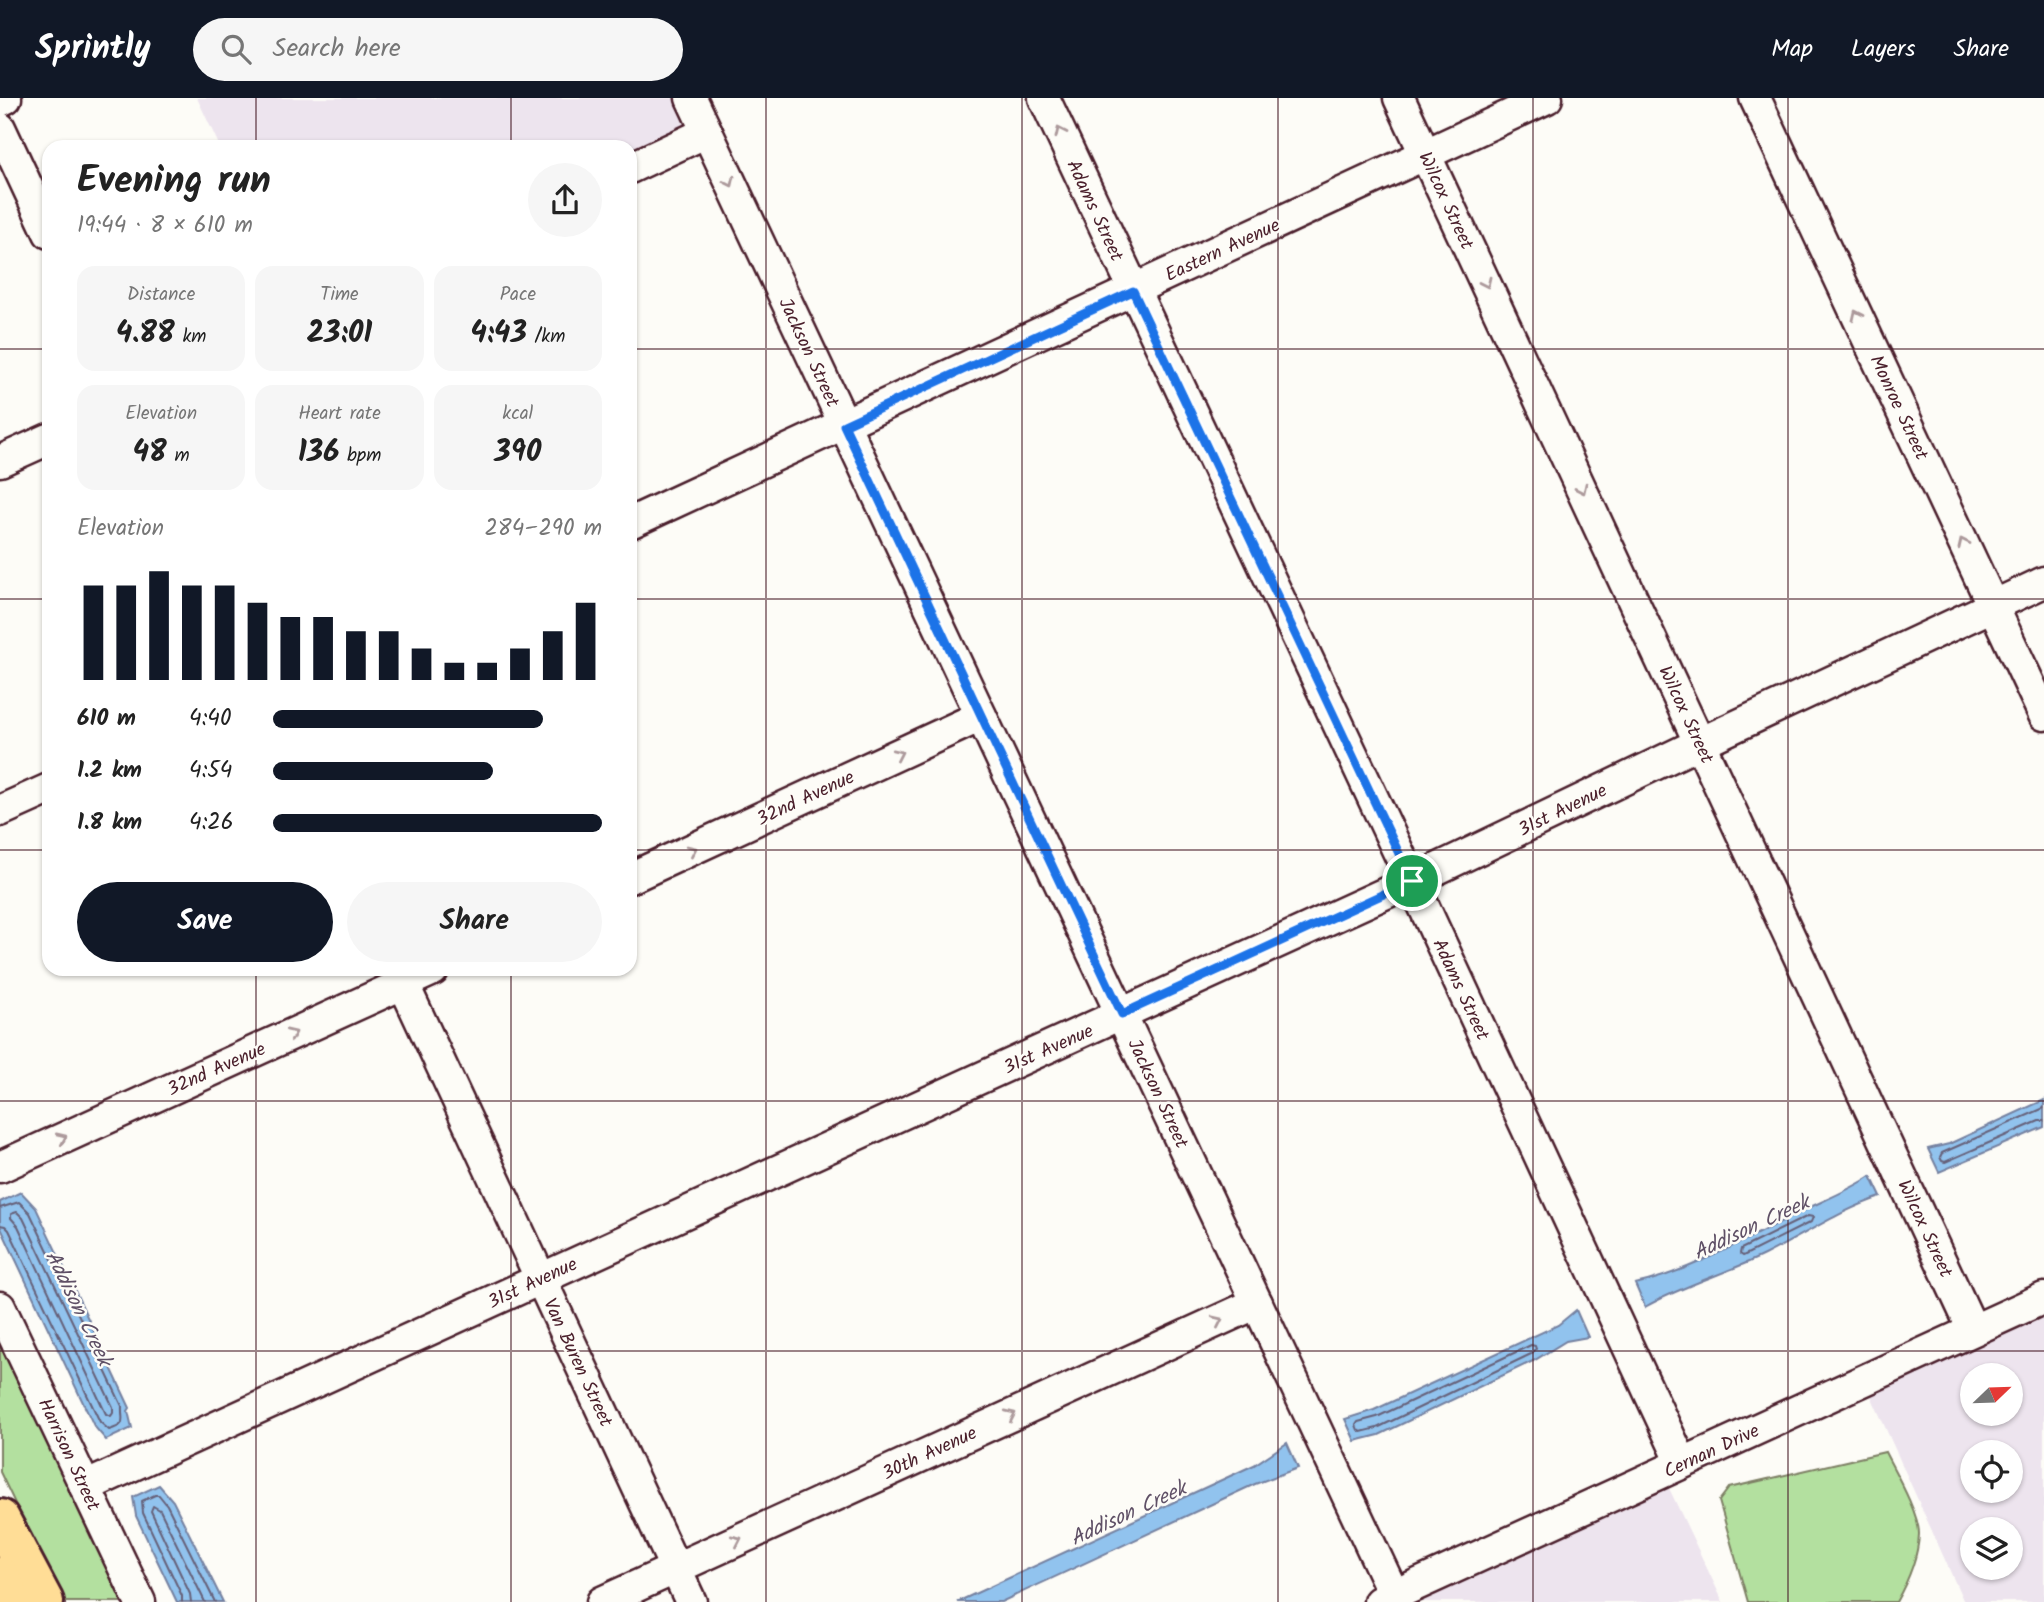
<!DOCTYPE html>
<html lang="en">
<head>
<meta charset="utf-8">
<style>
	:root { --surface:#fff; --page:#f6f6f6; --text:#222; --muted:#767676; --accent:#111827 }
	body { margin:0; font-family:Kalam,sans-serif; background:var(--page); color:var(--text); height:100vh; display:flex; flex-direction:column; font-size:26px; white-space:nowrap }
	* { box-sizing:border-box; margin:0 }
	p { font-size:23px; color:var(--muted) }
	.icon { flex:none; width:38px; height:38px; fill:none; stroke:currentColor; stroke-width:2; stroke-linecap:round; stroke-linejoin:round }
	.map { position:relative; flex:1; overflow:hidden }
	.sheet { position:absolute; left:42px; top:42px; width:595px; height:836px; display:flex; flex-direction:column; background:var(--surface); border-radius:21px; box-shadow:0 2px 5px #0004 }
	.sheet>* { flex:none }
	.needle { width:46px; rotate:67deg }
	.controls { position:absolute; left:1960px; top:1265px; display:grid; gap:14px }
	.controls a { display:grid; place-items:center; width:63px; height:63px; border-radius:50%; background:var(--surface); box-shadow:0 2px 5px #0004; font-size:35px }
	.pin { position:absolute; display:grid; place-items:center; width:60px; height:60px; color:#fff; margin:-30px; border:4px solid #fff; border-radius:50%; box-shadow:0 2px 7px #0007 }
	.round { display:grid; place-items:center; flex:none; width:74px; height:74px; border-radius:37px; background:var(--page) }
	.overview { display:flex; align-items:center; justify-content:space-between; height:119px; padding:0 35px }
	h1 { font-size:38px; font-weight:600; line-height:52px }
	.figures { display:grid; grid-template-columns:repeat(3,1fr); gap:10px; height:119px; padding:7px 35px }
	.figures div { display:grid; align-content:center; border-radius:18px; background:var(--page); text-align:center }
	.figures b { font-size:30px; font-weight:600 }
	.figures small { font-size:19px; font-weight:400 }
	.figures p { font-size:19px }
	.chart { height:196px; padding:14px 35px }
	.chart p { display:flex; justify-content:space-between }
	.chart svg { width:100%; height:126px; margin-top:7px; stroke:var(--accent); stroke-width:6 }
	.primary-button { display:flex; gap:14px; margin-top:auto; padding:14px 35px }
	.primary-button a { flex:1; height:80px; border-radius:42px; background:var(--accent); color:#fff; font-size:28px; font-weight:600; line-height:80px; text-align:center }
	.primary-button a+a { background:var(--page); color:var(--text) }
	ul { padding:0 35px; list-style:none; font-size:23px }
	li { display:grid; grid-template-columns:112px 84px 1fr; align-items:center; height:52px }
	li i { height:18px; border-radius:9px; background:var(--accent) }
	header { display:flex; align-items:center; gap:42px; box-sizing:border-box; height:98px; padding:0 35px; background:var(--accent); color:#fff }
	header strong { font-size:33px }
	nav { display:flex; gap:38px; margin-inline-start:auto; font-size:24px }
	.search { width:490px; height:63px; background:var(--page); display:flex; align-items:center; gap:18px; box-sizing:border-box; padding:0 24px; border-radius:38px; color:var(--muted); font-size:26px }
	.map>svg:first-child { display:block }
	.built { fill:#ede4ee; fill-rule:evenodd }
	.green { fill:#b3e09f; stroke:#7e8065; stroke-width:2 }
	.water { fill:#91c3ee; stroke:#7581a0; stroke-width:2 }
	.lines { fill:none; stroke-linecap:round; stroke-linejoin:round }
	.shore { stroke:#666179; stroke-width:2 }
	.minor-casing { stroke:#4a1f2b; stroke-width:35 }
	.highway-casing { stroke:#4a1f2b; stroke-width:44 }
	.minor { stroke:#fdfcf7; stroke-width:30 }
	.highway { stroke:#ffdd96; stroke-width:38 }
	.oneway { stroke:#ac999b }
	.route-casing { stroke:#fff; stroke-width:14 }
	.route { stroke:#1a73e8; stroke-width:9 }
	.grid { fill:none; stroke:#4a1f2b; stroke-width:2; stroke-opacity:0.55 }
	.labels { text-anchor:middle; stroke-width:5; stroke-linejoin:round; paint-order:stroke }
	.street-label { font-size:19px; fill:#4a1f2b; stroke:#fdfcf7 }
	.water-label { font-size:21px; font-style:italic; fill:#5f5066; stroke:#fdfcf7 }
</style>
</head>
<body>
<header>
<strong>Sprintly</strong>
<div class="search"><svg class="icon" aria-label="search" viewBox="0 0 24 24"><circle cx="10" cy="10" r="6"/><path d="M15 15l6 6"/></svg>Search here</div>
<nav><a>Map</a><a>Layers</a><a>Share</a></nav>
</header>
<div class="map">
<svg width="2044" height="1504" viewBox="0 0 2044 1504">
	<rect width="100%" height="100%" fill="#fdfcf7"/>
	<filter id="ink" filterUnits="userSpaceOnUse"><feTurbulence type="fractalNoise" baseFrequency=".0143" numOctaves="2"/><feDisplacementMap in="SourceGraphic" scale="14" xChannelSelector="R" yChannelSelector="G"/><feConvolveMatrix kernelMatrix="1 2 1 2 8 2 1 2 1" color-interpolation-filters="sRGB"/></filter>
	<g filter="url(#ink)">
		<g class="built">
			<polygon points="197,0 684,0 699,31 630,64 630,49 220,49"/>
			<path d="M2044,1208V1504H1964L1867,1289ZM1972,1278H2011V1316H1972ZM1972,1354H2011V1393H1972ZM1972,1432H2011V1470H1972Z"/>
			<polygon points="1667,1386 1723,1504 1401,1504"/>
		</g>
		<g class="green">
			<polygon points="0,1233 127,1504 62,1504 0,1374"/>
			<path d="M1885,1354C1895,1374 1919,1415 1919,1436C1918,1461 1908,1483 1896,1504H1748L1719,1403L1729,1390Z"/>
		</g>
		<g class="water">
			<polygon points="2044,1002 2044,1029 1939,1074 1928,1051 1949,1046"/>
			<path d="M1871,1078L1881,1099C1840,1112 1803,1138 1764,1157C1725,1176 1683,1187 1645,1209L1635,1186C1687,1175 1746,1141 1794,1117C1819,1104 1847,1094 1871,1078Z"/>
			<polygon points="21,1094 36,1110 130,1310 128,1313 132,1330 106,1342 94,1328 0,1128 0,1104"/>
			<polygon points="1576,1212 1588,1239 1566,1243 1535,1262 1379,1337 1355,1343 1345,1321 1374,1312 1558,1227"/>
			<polygon points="1287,1345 1298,1370 1255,1386 1001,1504 957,1504 1254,1367"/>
			<polygon points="159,1387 173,1403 223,1504 177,1504 136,1418 133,1399"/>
		</g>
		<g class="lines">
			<g class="shore">
				<polyline points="2044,1010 1942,1055 1940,1059 1942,1063 1945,1064 2039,1023 2044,1023"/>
				<path d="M0,1110L19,1104L30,1115L122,1308C121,1324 128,1326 109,1332L100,1324L9,1132L5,1128L0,1127"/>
				<polygon points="17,1114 23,1120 113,1309 113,1315 111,1318 106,1316 18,1128 11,1120 11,1116"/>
				<polygon points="1808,1118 1813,1119 1811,1124 1743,1158 1740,1156 1741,1151"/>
				<polygon points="1531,1247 1535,1248 1536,1251 1531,1256 1377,1330 1361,1334 1358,1332 1356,1327 1358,1324 1377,1319"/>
				<polyline points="182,1504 182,1498 143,1415 142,1403 155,1397 159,1397 167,1407 215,1504"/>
				<polyline points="191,1504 190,1496 151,1413 153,1408 160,1412 205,1504"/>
			</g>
			<defs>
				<g id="minor">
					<polyline points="691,0 1394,1497"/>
					<polyline points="1044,0 1412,783 1682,1365"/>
					<polyline points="1399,0 1973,1232"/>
					<polyline points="1755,0 2044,617"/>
					<polyline points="0,3 6,0"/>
					<polyline points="0,30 49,135"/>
					<polyline points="630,70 707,34"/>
					<polyline points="0,363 49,341"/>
					<polyline points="630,425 1547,0"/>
					<polyline points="0,713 49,691"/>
					<polyline points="630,780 981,618"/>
					<polyline points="397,872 691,1504"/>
					<polyline points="0,1069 433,872"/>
					<polyline points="0,1209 140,1504"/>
					<polyline points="85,1389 1412,783 1700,645 2044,484"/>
					<polyline points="602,1504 1257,1205"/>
					<polyline points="1379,1504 2044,1200"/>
				</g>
				<g id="highway">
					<polyline points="0,1421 44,1504"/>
					<polyline points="0,1479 12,1504"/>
				</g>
			</defs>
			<use href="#minor" class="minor-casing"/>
			<use href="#highway" class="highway-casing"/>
			<use href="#minor" class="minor"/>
			<use href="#highway" class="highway"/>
		</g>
		<defs><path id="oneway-chevron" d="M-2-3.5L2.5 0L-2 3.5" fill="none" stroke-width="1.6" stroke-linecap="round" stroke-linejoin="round" transform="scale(1.75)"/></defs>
		<g class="oneway">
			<use href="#oneway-chevron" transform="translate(1060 34) rotate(-115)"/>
			<use href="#oneway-chevron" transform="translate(730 84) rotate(65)"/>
			<use href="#oneway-chevron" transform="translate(1486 185) rotate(65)"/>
			<use href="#oneway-chevron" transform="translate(1857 217) rotate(-115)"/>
			<use href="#oneway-chevron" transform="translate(1582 391) rotate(65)"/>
			<use href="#oneway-chevron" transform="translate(1963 445) rotate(-115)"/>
			<use href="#oneway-chevron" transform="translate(898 656) rotate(-25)"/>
			<use href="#oneway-chevron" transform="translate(692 752) rotate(-25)"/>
			<use href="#oneway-chevron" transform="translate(292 936) rotate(-24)"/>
			<use href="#oneway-chevron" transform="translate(62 1040) rotate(-24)"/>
			<use href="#oneway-chevron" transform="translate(1218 1223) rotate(-25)"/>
			<use href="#oneway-chevron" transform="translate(1011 1317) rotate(-25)"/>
			<use href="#oneway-chevron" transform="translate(737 1442) rotate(-25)"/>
		</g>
	</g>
	<g class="lines" filter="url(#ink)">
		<defs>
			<polygon id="route" points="1133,193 1412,783 1122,916 844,327"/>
		</defs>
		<use href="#route" class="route-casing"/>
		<use href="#route" class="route"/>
	</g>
	<path class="grid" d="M256,0V49M511,0V49M766,0V1504M1022,0V1504M1278,0V1504M1533,0V1504M1788,0V1504M0,251H49M630,251H2044M0,501H49M630,501H2044M0,752H49M630,752H2044M256,872V1504M511,872V1504M0,1003H2044M0,1253H2044"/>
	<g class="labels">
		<g class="street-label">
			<text transform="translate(1447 102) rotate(65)" y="7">Wilcox Street</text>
			<text transform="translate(1096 112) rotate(65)" y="7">Adams Street</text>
			<text transform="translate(1222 151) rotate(-25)" y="7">Eastern Avenue</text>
			<text transform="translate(810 254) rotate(65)" y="7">Jackson Street</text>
			<text transform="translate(1900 309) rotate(65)" y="7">Monroe Street</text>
			<text transform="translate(1687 616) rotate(65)" y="7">Wilcox Street</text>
			<text transform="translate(805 699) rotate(-25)" y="7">32nd Avenue</text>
			<text transform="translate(1562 711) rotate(-26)" y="7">31st Avenue</text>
			<text transform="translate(1462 891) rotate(65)" y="7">Adams Street</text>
			<text transform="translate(1048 950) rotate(-24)" y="7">31st Avenue</text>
			<text transform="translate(216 970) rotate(-24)" y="7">32nd Avenue</text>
			<text transform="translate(1159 995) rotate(65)" y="7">Jackson Street</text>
			<text transform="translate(1926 1130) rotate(65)" y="7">Wilcox Street</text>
			<text transform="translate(532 1184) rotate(-25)" y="7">31st Avenue</text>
			<text transform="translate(579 1264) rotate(65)" y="7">Van Buren Street</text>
			<text transform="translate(1711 1352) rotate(-25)" y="7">Cernan Drive</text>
			<text transform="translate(929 1354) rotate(-25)" y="7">30th Avenue</text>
			<text transform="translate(70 1356) rotate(65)" y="7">Harrison Street</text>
		</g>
		<g class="water-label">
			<text transform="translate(1751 1129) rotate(-25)" y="7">Addison Creek</text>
			<text transform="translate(79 1210) rotate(64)" y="7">Addison Creek</text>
			<text transform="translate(1128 1415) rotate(-25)" y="7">Addison Creek</text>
		</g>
	</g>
</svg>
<div class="controls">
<a><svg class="needle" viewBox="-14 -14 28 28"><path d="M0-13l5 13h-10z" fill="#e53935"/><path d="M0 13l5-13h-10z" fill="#767676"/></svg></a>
<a><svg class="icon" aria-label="locate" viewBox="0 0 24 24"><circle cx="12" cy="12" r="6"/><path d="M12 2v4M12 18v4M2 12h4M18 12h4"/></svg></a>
<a><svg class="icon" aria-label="layers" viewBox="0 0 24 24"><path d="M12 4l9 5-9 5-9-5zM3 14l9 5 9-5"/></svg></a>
</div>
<div class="pin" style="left:1412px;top:783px;background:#1e9e55"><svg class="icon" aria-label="arrive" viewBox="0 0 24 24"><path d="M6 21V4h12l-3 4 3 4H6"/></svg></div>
<section class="sheet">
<div class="overview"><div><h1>Evening run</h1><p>19:44 · 8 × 610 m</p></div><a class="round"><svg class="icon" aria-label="share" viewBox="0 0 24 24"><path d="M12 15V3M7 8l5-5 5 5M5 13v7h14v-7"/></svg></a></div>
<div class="figures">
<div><p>Distance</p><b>4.88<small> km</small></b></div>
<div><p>Time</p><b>23:01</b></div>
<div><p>Pace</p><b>4:43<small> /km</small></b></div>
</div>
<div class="figures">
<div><p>Elevation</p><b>48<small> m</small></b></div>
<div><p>Heart rate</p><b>136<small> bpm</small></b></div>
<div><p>kcal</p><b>390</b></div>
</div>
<div class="chart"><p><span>Elevation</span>284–290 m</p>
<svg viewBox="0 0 160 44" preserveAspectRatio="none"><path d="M5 44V11M15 44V11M25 44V6M35 44V11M45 44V11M55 44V17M65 44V22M75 44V22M85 44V27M95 44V27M105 44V33M115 44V38M125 44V38M135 44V33M145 44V27M155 44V17"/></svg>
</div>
<ul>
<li><b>610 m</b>4:40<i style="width:82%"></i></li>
<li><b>1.2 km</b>4:54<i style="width:67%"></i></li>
<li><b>1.8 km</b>4:26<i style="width:100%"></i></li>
</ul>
<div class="primary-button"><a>Save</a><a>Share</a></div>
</section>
</div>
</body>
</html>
